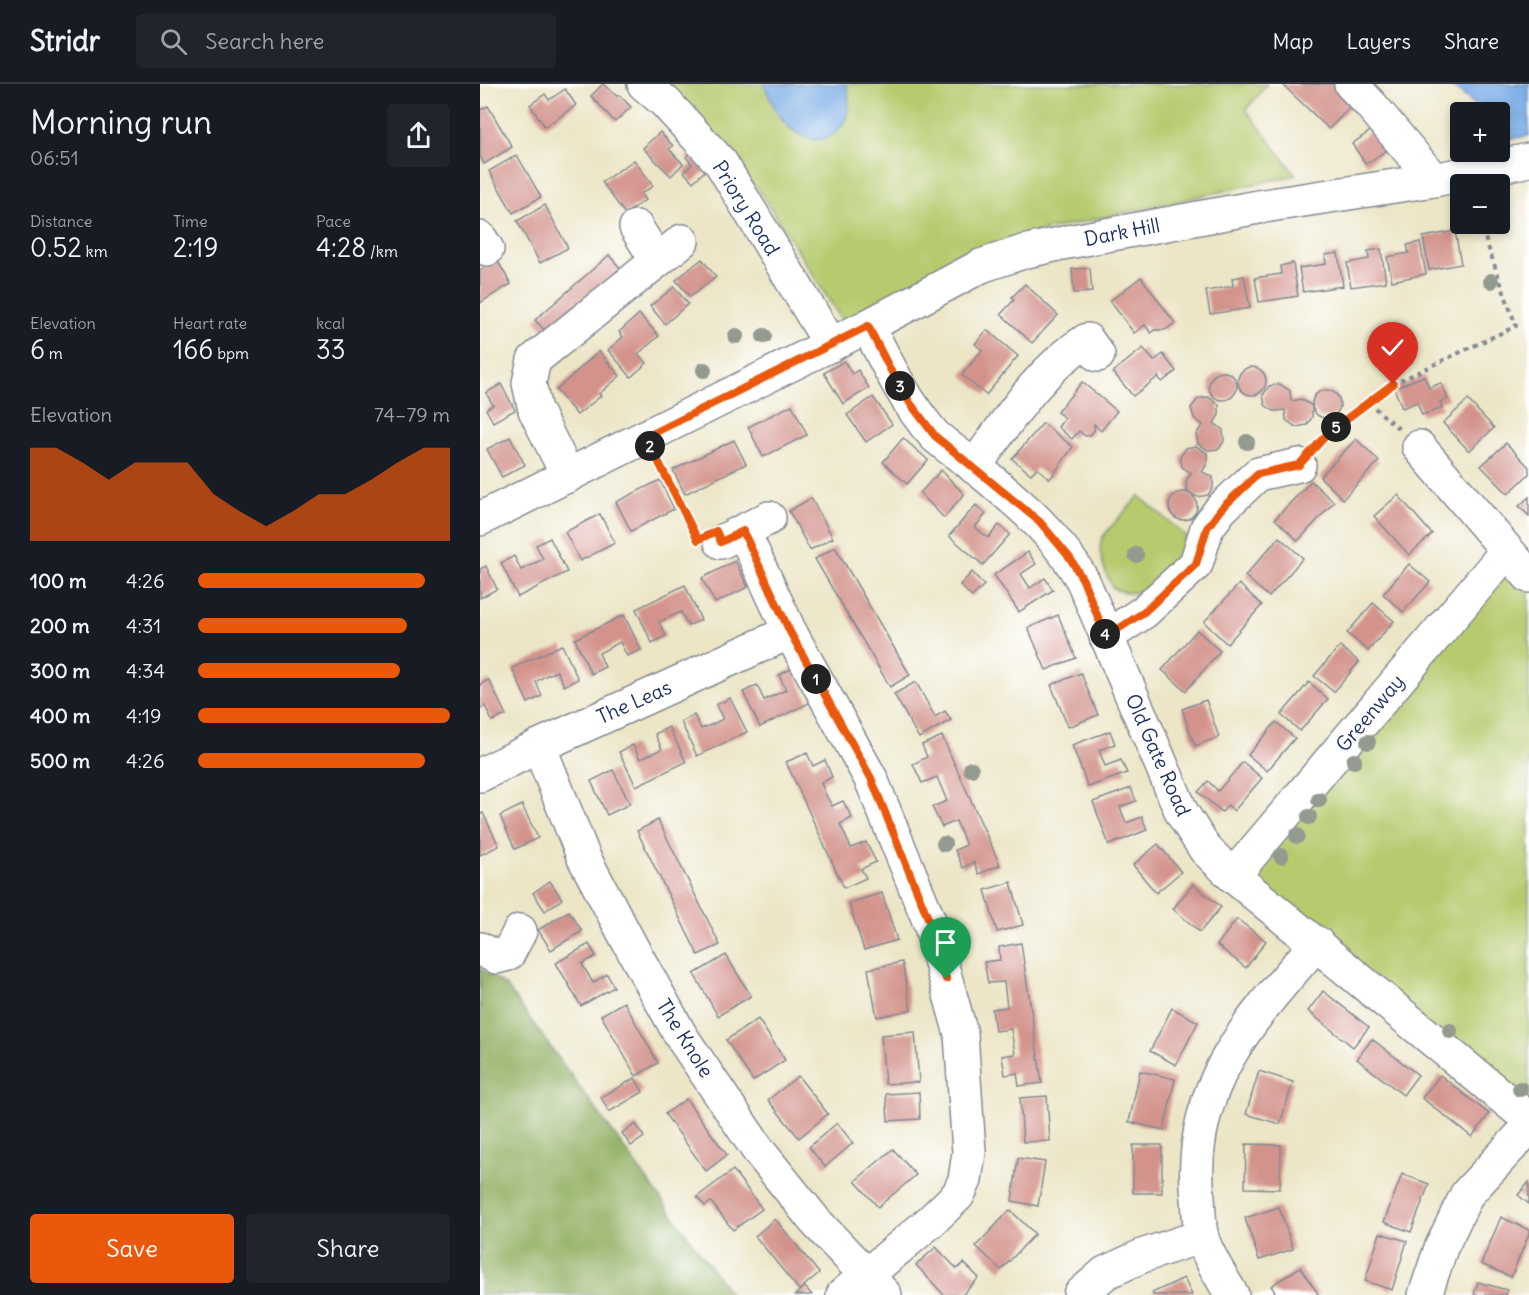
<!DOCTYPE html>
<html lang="en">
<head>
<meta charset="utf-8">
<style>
	:root { --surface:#171b24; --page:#20242c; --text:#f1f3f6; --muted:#9ea1a6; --line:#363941; --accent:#ea580c }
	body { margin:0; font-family:Delius,sans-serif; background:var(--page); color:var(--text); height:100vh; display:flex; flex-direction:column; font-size:22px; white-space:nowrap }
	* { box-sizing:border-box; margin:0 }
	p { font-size:20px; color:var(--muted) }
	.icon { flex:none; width:33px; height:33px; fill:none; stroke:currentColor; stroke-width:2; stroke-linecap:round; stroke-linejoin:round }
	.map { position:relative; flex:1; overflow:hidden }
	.side { display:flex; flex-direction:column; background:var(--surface); width:480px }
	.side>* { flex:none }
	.controls { position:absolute; left:970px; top:18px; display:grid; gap:12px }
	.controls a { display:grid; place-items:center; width:60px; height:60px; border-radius:6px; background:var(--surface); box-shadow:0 3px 9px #0003; font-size:30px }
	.pin { position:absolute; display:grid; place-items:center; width:51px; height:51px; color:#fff; margin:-62px -26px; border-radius:50% 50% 50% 0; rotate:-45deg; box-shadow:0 0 6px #0007 }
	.pin .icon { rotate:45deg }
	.km { position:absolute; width:30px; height:30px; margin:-15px; border-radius:50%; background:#222; color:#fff; font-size:16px; line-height:30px; text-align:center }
	.round { display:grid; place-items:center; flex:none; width:63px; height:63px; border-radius:6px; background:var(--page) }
	.overview { display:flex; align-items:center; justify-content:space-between; height:102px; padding:0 30px }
	h1 { font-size:33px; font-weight:600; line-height:45px }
	.stats { display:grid; grid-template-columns:repeat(3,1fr); gap:9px; height:102px; padding:6px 30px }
	.stats div { display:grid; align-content:center }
	.stats b { font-size:26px; font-weight:600 }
	.stats small { font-size:16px; font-weight:400 }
	.stats p { font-size:16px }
	.chart { height:168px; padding:12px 30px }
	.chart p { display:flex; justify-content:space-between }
	.chart svg { width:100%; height:108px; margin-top:6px; fill:var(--accent); opacity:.7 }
	.action { display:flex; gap:12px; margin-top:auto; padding:12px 30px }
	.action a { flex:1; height:69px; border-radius:6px; background:var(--accent); color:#fff; font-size:24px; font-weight:600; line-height:69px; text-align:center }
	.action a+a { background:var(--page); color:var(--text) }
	ul { padding:0 30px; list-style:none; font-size:20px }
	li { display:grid; grid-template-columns:96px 72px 1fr; align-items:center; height:45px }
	li i { height:15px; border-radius:8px; background:var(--accent) }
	header { display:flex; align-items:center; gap:36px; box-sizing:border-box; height:84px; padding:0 30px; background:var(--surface); border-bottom:2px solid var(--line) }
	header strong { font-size:28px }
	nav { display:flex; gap:33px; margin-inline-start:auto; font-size:21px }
	.search { width:420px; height:54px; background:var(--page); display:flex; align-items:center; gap:15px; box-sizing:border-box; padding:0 21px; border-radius:6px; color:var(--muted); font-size:22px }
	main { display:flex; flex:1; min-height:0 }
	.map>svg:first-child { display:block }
	.green { fill:#b6cb6e; stroke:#687d66; stroke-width:1.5 }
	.forest { fill:#90af61; stroke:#566f60; stroke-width:1.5 }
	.water { fill:#79ace5; stroke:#4a6ea2; stroke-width:1.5 }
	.building { fill:#d3938c }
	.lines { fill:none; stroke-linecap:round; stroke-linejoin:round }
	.minor-casing { stroke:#848a92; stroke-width:36 }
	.path { stroke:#848a92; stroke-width:4; stroke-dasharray:4.5 4.5; stroke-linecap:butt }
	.minor { stroke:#fff; stroke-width:33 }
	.tree { fill:#939b90 }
	.route-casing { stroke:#fff; stroke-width:12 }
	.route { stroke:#ea580c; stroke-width:8 }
	.labels { text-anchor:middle; stroke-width:5; stroke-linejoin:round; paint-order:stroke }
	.street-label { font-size:20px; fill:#1b2f5e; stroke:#fff }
</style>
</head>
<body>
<header>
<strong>Stridr</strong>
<div class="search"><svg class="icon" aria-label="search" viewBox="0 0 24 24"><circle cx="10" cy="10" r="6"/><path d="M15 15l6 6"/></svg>Search here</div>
<nav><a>Map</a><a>Layers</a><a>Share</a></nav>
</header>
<main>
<section class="side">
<div class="overview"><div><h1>Morning run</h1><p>06:51</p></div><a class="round"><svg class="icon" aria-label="share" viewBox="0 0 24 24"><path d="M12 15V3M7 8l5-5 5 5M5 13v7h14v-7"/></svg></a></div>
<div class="stats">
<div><p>Distance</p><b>0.52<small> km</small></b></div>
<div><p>Time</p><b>2:19</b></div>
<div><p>Pace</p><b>4:28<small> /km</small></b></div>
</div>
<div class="stats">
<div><p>Elevation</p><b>6<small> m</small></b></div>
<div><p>Heart rate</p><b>166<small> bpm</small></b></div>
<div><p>kcal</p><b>33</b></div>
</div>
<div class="chart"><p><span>Elevation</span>74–79 m</p>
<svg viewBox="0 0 160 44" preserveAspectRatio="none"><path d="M0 44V6L10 6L20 12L30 19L40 12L50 12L60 12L70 25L80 32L90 38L100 32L110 25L120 25L130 19L140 12L150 6L160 6V44z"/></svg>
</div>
<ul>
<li><b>100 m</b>4:26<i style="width:90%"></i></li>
<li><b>200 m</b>4:31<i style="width:83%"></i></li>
<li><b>300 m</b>4:34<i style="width:80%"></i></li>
<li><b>400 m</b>4:19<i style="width:100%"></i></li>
<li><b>500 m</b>4:26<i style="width:90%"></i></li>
</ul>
<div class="action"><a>Save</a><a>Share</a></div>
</section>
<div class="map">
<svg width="1049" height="1211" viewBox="0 0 1049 1211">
	<rect width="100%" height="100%" fill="#fff"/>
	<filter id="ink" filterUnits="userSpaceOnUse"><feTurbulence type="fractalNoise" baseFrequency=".0167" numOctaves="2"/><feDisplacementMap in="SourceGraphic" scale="12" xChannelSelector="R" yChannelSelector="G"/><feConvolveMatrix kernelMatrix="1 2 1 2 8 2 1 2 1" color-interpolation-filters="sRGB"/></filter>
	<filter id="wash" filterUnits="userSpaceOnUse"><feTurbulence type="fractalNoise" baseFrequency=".008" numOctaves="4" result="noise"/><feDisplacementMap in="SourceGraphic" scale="24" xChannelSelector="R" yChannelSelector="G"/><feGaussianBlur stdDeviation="1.35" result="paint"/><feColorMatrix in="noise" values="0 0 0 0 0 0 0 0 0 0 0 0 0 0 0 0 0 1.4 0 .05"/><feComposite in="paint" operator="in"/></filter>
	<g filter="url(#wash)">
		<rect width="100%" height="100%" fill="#ece5c6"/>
		<g class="green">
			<polygon points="182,0 787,0 766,26 816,91 530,154 363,238 281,109"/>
			<path d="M659,412L707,453L703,457L706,466C686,488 666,521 633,504C627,493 616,468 622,455C625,447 652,421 659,412Z"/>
			<polygon points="1027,467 1049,493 1049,1035 753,792"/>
		</g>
		<polygon class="forest" points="0,884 26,902 251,1211 0,1211"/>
		<g class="water">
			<path d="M284,0H366C379,42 343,76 307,41C296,30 290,14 284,0Z"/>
			<polygon points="969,0 1049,0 1049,52 1020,56 1020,28 1005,28"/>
		</g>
		<g id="blocks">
			<g class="building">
				<polygon points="123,0 137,12 139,11 151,23 135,38 111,12"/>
				<polygon points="802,0 853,0 874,19 849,45"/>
				<polygon points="85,5 96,21 65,43 50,21 65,10 69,16"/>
				<polygon points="8,22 32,63 4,80 0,72 0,26"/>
				<polygon points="896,43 910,64 886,80 872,60"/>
				<polygon points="180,48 193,62 189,65 203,80 191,92 163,64"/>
				<polygon points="211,68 227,85 213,98 204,88 212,80 206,73"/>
				<polygon points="37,71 61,113 33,129 9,87"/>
				<polygon points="154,76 173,102 161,110 165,116 145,130 122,98"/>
				<polygon points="65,121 88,164 60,179 37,137"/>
				<polygon points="975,147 981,180 949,186 943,153"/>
				<polygon points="940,158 946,190 912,197 907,173 929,169 927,161"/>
				<polygon points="901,165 906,198 871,203 867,179 889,175 888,167"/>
				<polygon points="858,169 863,202 823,208 819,184 846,180 845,171"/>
				<polygon points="129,171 140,184 67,249 55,236"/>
				<polygon points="222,175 236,193 210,213 196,196"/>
				<polygon points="17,176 31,200 0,219 0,186"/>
				<polygon points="813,179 818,212 779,218 775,194 801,190 800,182"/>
				<polygon points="610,184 612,208 594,209 592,185"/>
				<polygon points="764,192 770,224 730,230 726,207 753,202 752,194"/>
				<polygon points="661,193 695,239 685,246 674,246 671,249 665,241 654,249 630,217"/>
				<polygon points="545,200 578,231 552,259 521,230 534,216 532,213"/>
				<polygon points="194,203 208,220 185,240 170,222"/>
				<polygon points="159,230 179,252 158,270 167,279 151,293 128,266 143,253 139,248"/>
				<polygon points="507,246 538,272 506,311 482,291 502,266 495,260"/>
				<polygon points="663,264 674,277 683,270 696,287 682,298 678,293 653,312 633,288"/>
				<polygon points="119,267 140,292 119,310 121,312 97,331 76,306"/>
				<polygon points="364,277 372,290 378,286 389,304 363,320 344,289"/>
				<circle cx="772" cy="297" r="14"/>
				<circle cx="743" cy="302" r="14"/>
				<polygon points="944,292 949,304 961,299 968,315 960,318 962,324 942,331 937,318 922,324 914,304"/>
				<polygon points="602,298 637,327 621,347 614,340 614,347 610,351 605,352 599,347 592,355 578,343 585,334 577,328"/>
				<polygon points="21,300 35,326 13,338 6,325 13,321 6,309"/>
				<polygon points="800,300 810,307 811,317 821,315 832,322 832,333 827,341 816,343 806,336 805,326 794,327 785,321 783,311 789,302"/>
				<circle cx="846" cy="320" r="14"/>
				<polygon points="393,313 412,340 386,358 367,331"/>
				<polygon points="728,313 739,320 739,331 734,339 743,346 744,357 739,365 728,366 718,360 716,350 723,341 714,334 711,324 718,315"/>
				<polygon points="988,316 1014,344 989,367 963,339"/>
				<polygon points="312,321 327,351 283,373 268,343"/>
				<polygon points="563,339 593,363 570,395 557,384 551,390 532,375"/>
				<polygon points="30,353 45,381 22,393 7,365"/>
				<polygon points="423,354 448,376 427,400 403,378"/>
				<polygon points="876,355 899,377 863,415 840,393"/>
				<polygon points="254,356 266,380 205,410 193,386"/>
				<polygon points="1026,359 1049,383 1049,390 1028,410 1001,382"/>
				<polygon points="716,362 727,369 727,380 722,388 733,393 733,404 728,411 717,413 707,407 706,397 711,389 702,383 700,373 706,364"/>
				<polygon points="461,386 484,410 464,434 440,409"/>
				<polygon points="180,396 194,425 151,447 136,418"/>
				<polygon points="831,397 854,418 818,457 795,435"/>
				<circle cx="703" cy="422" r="14"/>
				<polygon points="918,411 952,450 929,471 894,432"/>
				<polygon points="1049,413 1049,432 1039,422"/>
				<polygon points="331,414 353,454 330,466 309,427"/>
				<polygon points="496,421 506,430 495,443 508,454 519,441 530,450 503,481 469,452"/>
				<polygon points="120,430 135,459 100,477 85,448"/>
				<polygon points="799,453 823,474 789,513 765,492"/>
				<polygon points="70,454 87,488 38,513 21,479 34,472 41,486 63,475 56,461"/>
				<polygon points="355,463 430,591 410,603 335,475"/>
				<polygon points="548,468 556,480 541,490 550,504 565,494 573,506 539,528 514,491"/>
				<polygon points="255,477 268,503 235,519 222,494"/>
				<polygon points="929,480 950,498 923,528 903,510"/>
				<polygon points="6,482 17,505 0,514 0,485"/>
				<polygon points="492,488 504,501 492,513 480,501"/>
				<polygon points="759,500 782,521 747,560 724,538"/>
				<polygon points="205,501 221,536 208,542 201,528 179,538 186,552 172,559 156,525"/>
				<polygon points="893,519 914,537 888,567 867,549"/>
				<polygon points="144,531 161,566 147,572 140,558 119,569 125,583 111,590 95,555"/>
				<polygon points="578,531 596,574 566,586 548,544"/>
				<polygon points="717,546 740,567 706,607 682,586"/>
				<polygon points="82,561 98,595 84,602 77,587 65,592 56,598 62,612 48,619 32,584"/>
				<polygon points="860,562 879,578 854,608 834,592"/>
				<polygon points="313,584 329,619 280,643 263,608 277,601 284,616 306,606 299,591"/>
				<polygon points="601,589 618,631 588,643 571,601"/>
				<polygon points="9,596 26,631 12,637 5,622 0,625 0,600"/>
				<polygon points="436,598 455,633 465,627 471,636 439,654 414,610"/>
				<polygon points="829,598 848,615 820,647 801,631"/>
				<polygon points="250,614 267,648 217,672 201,638 214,631 221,645 233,640 243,635 236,621"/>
				<polygon points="726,616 739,653 715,662 702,625"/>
				<polygon points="796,638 815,654 787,687 768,671"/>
				<polygon points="189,643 206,678 156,702 139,668 153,661 160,675 182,665 175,650"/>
				<polygon points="630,647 635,660 619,666 625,682 641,676 647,689 608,703 592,661"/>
				<polygon points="462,652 520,781 499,790 494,778 483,784 475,766 486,761 476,737 462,743 452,723 467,717 457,693 442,699 433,680 447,673 442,661"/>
				<polygon points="327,669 333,682 345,676 352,693 341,699 346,711 352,722 363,717 372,734 360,740 371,764 386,758 396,778 381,785 386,794 364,804 306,678"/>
				<polygon points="763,678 782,694 754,727 748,721 742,728 718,708 728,697 738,707"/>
				<polygon points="133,686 150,720 127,731 111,697"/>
				<polygon points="651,704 656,717 640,723 646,739 662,733 667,746 629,761 613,718"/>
				<polygon points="42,721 58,754 35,765 20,732"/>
				<polygon points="3,729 19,762 0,771 0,730"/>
				<polygon points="178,736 240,861 218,871 157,747"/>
				<polygon points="678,760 701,788 676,809 653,781"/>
				<polygon points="70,797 82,815 65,827 53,809"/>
				<polygon points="531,798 543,841 517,848 505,806"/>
				<polygon points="713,800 741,823 720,848 693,825"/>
				<polygon points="402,809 417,856 384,866 369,819"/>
				<polygon points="89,827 102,847 71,866 58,846"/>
				<polygon points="757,835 786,857 766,884 737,861"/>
				<polygon points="541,859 562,999 539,1002 537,989 525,991 522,972 535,970 531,945 515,947 512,925 527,923 524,898 508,899 504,878 520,876 519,863"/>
				<polygon points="109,860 116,872 102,880 113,899 127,890 134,903 101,922 76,879"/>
				<polygon points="246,871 271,912 238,932 214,890"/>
				<polygon points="422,878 431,926 397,933 388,885"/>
				<polygon points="843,907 889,943 873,963 828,927"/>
				<polygon points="144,918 178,979 156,992 121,931"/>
				<polygon points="692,924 718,938 696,981 670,967"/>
				<polygon points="278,935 305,976 273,997 246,956"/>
				<polygon points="435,948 439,998 405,1000 401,951"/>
				<polygon points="892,955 938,991 923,1011 877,975"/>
				<polygon points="660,987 695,995 684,1046 649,1038"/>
				<polygon points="779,987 813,998 800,1040 766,1030"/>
				<polygon points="960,991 1009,1030 992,1053 942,1014"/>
				<polygon points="318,992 348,1030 319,1054 288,1016"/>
				<polygon points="155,994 163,1008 129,1028 121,1013"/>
				<polygon points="439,1008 440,1035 408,1037 406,1010"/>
				<polygon points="567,1012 570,1057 543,1058 540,1014"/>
				<polygon points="206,1015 247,1071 226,1087 185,1030"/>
				<polygon points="357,1039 373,1059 345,1083 329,1063"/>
				<polygon points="156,1040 164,1053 151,1062 142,1049"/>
				<polygon points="766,1060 801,1061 800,1105 765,1104"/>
				<rect x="653" y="1061" width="29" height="48"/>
				<polygon points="413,1065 436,1091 398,1123 375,1097"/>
				<polygon points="538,1074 565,1078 558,1122 532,1117"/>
				<polygon points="253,1086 282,1125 253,1146 231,1118 225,1122 217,1113"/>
				<polygon points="922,1090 949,1100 931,1148 904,1138"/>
				<polygon points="1049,1098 1049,1120 1038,1111"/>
				<polygon points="799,1123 813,1165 779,1176 765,1134"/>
				<polygon points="530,1126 555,1150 521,1186 496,1162"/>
				<polygon points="1021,1133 1049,1146 1049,1150 1031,1193 1001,1180"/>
				<polygon points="295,1135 339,1189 319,1206 275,1152"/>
				<polygon points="900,1149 927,1157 912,1206 885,1197"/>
				<polygon points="456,1163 477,1185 484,1179 499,1194 482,1211 464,1211 436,1181"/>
				<polygon points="820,1183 839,1211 797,1211 791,1202"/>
				<polygon points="704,1194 712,1211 673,1211 672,1209"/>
				<polygon points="998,1198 1027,1206 1026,1211 994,1211"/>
				<polygon points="325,1203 332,1211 315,1211 318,1208"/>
			</g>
		</g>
	</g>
	<g filter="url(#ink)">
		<use href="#blocks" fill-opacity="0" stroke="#848a92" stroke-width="1.5"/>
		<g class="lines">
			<defs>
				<g id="minor">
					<polyline points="164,0 186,19 241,79 351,261"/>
					<polyline points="871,0 890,20 954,96"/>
					<polyline points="156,143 177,177"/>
					<polyline points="0,154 7,165"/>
					<path d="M388,242C407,280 426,319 454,351C466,362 481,372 494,382C537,418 575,447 603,497L702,729L725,765L753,792L1049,1035"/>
					<polyline points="939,363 1049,492"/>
					<path d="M494,383C527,338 559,286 607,256L618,271"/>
					<polyline points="88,392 55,326 49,299 54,276 202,157"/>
					<polyline points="0,435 388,242 501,182 543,168 588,158 784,122 954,96 1049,76"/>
					<polyline points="263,447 310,548 391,695 450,839 481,950 489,1068 485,1096 478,1111 451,1137 363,1211"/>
					<polyline points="241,458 289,434"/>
					<polyline points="626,553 664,528 716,480 727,444 741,425 778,390 819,381"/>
					<polyline points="59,662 104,774 152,864 201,952 278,1066 335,1137 405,1211"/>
					<polyline points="0,691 59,662 310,548"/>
					<polyline points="753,792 1027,467"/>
					<polyline points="0,865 16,873 28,870 40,847"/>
					<polyline points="600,1211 625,1189 662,1172 722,1152"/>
					<path d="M752,1211C744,1198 724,1165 721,1150C719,1138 719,1126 718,1114C706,1004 770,936 837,859"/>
					<polyline points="945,1211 961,1164 987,1110 1049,1043"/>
				</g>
			</defs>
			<use href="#minor" class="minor-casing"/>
			<g class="path">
				<polyline points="888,318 919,345"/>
				<polyline points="836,363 850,347 913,300 1036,242 1000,140"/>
				<polyline points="177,375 216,451"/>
			</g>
			<use href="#minor" class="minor"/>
		</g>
		<g class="tree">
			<circle cx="1011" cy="197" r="8"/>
			<circle cx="256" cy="252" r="8"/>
			<circle cx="284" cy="252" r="8"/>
			<circle cx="224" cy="286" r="8"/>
			<circle cx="767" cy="358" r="8"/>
			<circle cx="656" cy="471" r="8"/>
			<circle cx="888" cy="658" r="8"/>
			<circle cx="874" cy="677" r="8"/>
			<circle cx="491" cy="685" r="8"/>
			<circle cx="839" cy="716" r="8"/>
			<circle cx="829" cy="733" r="8"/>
			<circle cx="817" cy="752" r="8"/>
			<circle cx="464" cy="760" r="8"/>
			<circle cx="801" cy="772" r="8"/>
			<circle cx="970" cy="947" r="8"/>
			<circle cx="1040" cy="1005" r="8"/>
		</g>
	</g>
	<g class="lines" filter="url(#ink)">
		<defs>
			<polyline id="route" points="466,895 450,839 391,694 310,548 263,447 241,458 236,447 218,456 166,353 388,242 410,285 430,319 455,352 560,438 590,474 603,496 626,553 664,528 716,480 727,444 741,425 778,390 819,381 850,347 913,300"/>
		</defs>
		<use href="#route" class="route-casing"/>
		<use href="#route" class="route"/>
	</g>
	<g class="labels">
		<g class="street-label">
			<text transform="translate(266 124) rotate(58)" y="7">Priory Road</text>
			<text transform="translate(642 148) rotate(-11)" y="7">Dark Hill</text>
			<text transform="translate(154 618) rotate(-24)" y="7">The Leas</text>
			<text transform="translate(890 629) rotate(-50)" y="7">Greenway</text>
			<text transform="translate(678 671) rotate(66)" y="7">Old Gate Road</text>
			<text transform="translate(205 954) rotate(58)" y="7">The Knole</text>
		</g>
	</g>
</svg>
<div class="controls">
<a>+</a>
<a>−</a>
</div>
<div class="pin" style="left:466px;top:895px;background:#1e9e55"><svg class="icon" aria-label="arrive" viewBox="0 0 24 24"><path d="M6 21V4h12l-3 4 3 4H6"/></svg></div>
<div class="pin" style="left:913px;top:300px;background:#d93025"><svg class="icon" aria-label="check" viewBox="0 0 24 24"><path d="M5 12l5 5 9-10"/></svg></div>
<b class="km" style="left:336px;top:595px">1</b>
<b class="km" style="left:170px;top:362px">2</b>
<b class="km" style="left:420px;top:302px">3</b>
<b class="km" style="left:625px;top:550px">4</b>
<b class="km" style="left:856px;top:343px">5</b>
</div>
</main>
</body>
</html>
